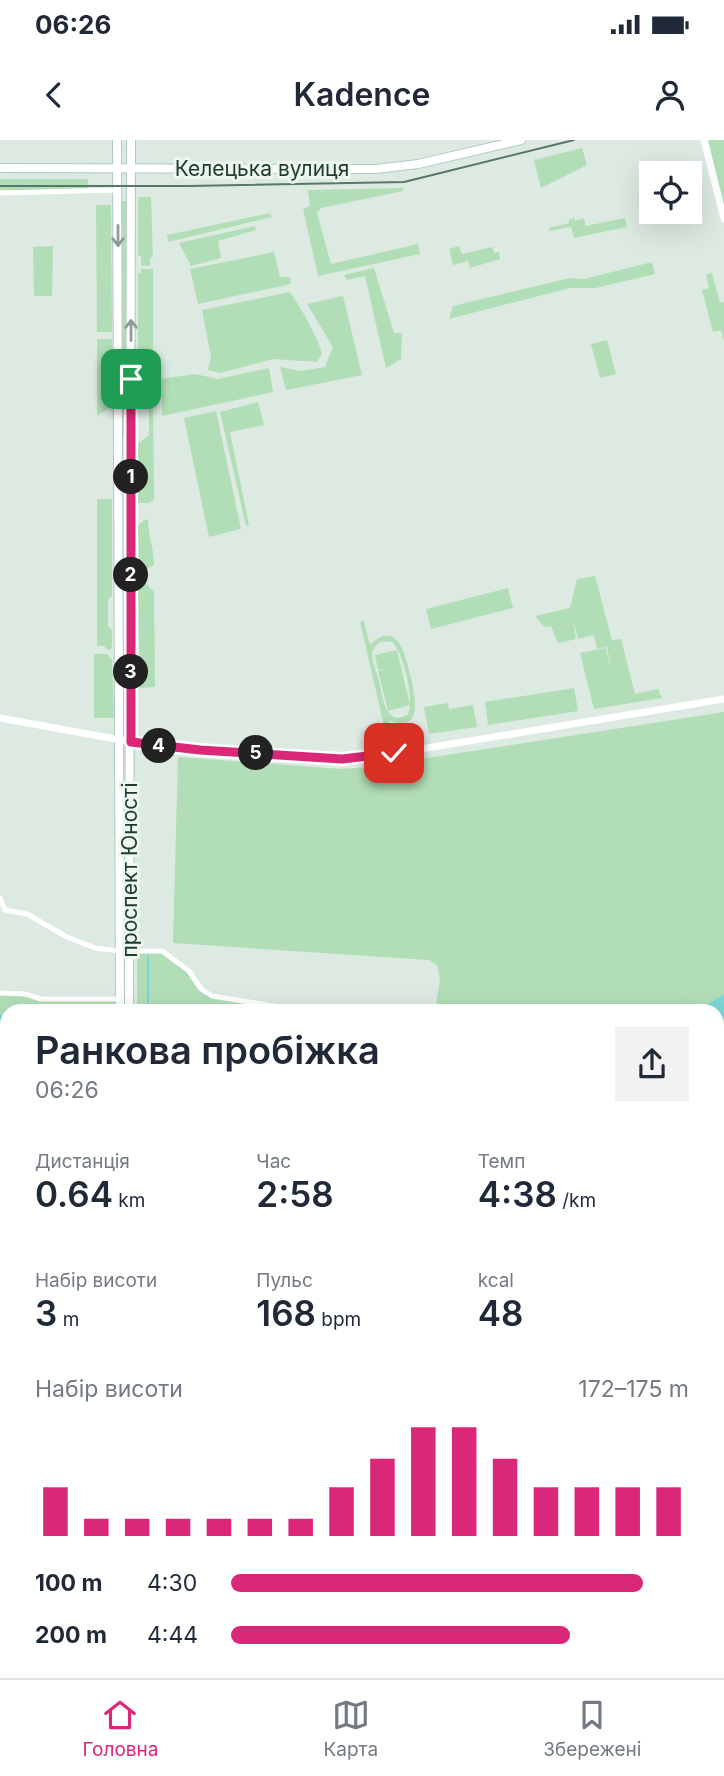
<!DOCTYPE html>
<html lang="uk">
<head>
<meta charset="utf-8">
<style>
	:root { --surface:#fff; --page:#f2f2f3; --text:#1f2937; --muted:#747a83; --line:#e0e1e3; --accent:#db2777 }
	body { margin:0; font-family:Inter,sans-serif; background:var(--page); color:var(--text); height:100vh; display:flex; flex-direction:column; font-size:26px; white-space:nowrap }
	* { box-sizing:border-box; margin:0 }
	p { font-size:23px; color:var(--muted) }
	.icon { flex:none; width:38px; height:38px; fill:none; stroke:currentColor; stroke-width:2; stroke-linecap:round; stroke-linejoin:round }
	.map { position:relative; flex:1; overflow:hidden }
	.panel { position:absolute; left:0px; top:864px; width:724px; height:674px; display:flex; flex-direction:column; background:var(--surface); border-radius:21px 21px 0 0; box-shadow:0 7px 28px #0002 }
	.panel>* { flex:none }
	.controls { position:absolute; left:639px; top:21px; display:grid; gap:14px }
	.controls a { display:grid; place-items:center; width:63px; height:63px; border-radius:0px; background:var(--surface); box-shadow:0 7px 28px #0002; font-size:35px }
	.pin { position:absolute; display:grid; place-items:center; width:60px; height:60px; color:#fff; margin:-30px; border-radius:14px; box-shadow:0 4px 10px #0006 }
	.km { position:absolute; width:35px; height:35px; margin:-18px; border-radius:50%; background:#222; color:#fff; font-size:19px; line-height:35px; text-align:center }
	.round { display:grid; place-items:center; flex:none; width:74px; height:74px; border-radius:0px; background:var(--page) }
	.head { display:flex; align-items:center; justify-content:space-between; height:119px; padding:0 35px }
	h1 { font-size:38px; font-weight:600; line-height:52px }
	.metrics { display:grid; grid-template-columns:repeat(3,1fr); gap:10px; height:119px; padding:7px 35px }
	.metrics div { display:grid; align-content:center }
	.metrics b { font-size:35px; font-weight:600 }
	.metrics small { font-size:19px; font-weight:400 }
	.metrics p { font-size:19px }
	.chart { height:196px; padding:14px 35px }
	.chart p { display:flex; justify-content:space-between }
	.chart svg { width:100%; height:126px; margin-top:7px; stroke:var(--accent); stroke-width:6 }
	ul { padding:0 35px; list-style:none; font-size:23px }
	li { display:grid; grid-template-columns:112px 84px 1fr; align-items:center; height:52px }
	li i { height:18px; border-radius:9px; background:var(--accent) }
	.status { display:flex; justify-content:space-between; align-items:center; height:49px; padding:0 35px; background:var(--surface); direction:ltr }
	.status svg { height:19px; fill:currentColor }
	header { display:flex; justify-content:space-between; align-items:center; height:91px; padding:0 35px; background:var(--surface); font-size:32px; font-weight:600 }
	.dock { display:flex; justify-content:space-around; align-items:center; height:98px; border-top:2px solid var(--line); background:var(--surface); font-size:19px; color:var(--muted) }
	.dock a { display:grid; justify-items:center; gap:4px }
	.dock .on { color:var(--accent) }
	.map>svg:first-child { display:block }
	.green { fill:#b2deb7; fill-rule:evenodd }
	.water { fill:#7dd6d6 }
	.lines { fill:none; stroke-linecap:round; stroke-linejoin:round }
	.stream { stroke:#7dd6d6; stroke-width:2 }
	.secondary-casing { stroke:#aecbbc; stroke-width:10 }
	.minor { stroke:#fff; stroke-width:5 }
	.tertiary { stroke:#fff; stroke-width:7 }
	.secondary { stroke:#fff; stroke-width:8 }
	.tram { stroke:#567769; stroke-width:2 }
	.oneway { stroke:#8e9d96 }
	.route-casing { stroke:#fff; stroke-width:14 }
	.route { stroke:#db2777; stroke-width:9 }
	.labels { text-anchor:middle; stroke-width:6; stroke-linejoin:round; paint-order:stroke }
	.street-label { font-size:21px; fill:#1d3b2e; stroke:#edf7f0 }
</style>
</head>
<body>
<div class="status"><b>06:26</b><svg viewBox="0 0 49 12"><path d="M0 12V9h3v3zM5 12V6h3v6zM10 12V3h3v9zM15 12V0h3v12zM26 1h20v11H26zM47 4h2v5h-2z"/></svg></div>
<header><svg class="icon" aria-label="back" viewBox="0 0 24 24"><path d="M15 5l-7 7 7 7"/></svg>Kadence<svg class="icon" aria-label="person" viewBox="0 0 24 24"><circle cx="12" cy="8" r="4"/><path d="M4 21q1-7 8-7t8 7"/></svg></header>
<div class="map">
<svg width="724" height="1538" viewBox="0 0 724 1538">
	<rect width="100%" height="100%" fill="#dceae2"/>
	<g class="green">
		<polygon points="708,0 724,0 724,67"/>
		<polygon points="582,8 587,25 541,48 534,20"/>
		<rect x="0" y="39" width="88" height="11"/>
		<polygon points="403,48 403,51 321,68 317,73 331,124 418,104 420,114 318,136 303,69 310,66 308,50"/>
		<polygon points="138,57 151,57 153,117 150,117 150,126 141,126 141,116 138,115"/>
		<polygon points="122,61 126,61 126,296 123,296"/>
		<polygon points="96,65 111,65 112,192 97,192"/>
		<polygon points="270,73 272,77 168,102 167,95"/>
		<polygon points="574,78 575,81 584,78 586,86 625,78 627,87 574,98 571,87 549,91 549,88 569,83 569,80"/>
		<polygon points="255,86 256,90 218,101 221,118 191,126 179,103"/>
		<polygon points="53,106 52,156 34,156 33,107"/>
		<polygon points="459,106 462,114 492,107 494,113 499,112 500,119 470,128 468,121 453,125 449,109"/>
		<polygon points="274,112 280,137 290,137 291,144 198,164 190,129"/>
		<polygon points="652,122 655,134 596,148 570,148 449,179 453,166 570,138 584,139"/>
		<polygon points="374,128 394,193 402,193 401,219 386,228 365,136 347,140 344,135"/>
		<polygon points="141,129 153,129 153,221 138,221 138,133 141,133"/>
		<polygon points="712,133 720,163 724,162 724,201 721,190 713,192 702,150 709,148 706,134"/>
		<path d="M290,152C303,171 314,191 322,213L317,222L273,219L220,233L208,230L211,217L202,170Z"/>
		<polygon points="343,156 362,235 286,250 280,227 301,231 325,227 333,207 307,164"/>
		<polygon points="97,199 112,199 114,265 97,276"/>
		<polygon points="607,200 616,234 600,238 591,204"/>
		<polygon points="269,228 273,252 162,276 161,239 195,234 218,239"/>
		<polygon points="153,254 154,360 148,363 138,363 138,304 149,295 149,255"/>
		<polygon points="258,262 264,285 230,292 249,385 246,386 220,272"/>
		<polygon points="216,271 241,389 209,397 184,278"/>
		<polygon points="97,359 112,359 112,456 108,459 108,486 112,490 112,508 108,510 104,506 97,506"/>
		<path d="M148,379C148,396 154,408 154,425L146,429L139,423L138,386L143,381Z"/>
		<polygon points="595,436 612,500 621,499 635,554 658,549 662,558 594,569 580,513 606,508 612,533 607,507 597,509 594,495 578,499 573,479 576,499 558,503 551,486 544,487 535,476 570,468 577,439"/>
		<polygon points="143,440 154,452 155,547 140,548 138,443"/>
		<polygon points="508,448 513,468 431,489 426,469"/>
		<path d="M364,481L370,505C398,477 406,517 411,538C415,556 424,594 389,580V585L384,586L360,482ZM382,501L392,502C403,510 415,562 408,574C386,589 382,556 379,541C377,533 372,523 372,514C373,507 377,504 382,501Z"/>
		<polygon points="397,510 410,565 388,571 378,531 387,528 378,530 375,515"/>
		<polygon points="94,514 107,514 112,520 114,578 94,578"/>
		<polygon points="574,548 578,571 488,585 485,562"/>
		<polygon points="448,563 449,569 473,565 477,587 429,594 424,567"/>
		<polygon points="724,572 724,854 697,871 435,871 440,840 437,825 429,820 173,803 178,617 342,629 369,627"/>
		<polygon points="158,810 189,831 204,852 267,864 288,871 137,871 137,811"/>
		<polygon points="0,853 35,858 115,858 115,871 7,872 7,876 0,875"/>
		<polygon points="7,1145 7,1494 0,1494 0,1147"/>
		<polygon points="718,1155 724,1155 724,1538 381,1538 382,1531 718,1531"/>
	</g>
	<g class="water">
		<polygon points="724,854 724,953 718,954 718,872 697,871"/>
		<polygon points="0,875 7,876 7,1081 0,1084"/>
	</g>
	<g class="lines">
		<polyline class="stream" points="148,816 148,872"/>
		<defs>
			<g id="secondary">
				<polyline points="117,0 120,872"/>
				<polyline points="0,28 376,29 418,24 521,0"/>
				<polyline points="129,872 131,0"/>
				<polyline points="718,1155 724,1155"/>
			</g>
		</defs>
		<use href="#secondary" class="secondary-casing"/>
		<g class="minor">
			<polyline points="0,53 118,50"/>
			<polyline points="0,758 5,770 27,774 65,796 95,808 120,811 162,811 189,831 201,849 212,856 274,866 288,872"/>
			<polyline points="0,853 25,854 41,859 120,859"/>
			<polyline points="718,965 724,965"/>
			<polyline points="718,1106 724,1066"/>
		</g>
		<g class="tertiary">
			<polyline points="704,0 724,79"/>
			<polyline points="0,578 149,605 342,619 372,617 724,559"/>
			<polyline points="0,1128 7,1124"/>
		</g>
		<use href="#secondary" class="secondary"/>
		<polyline class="tram" points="0,46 188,46 404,42 574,0"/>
	</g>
	<defs><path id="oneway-shaft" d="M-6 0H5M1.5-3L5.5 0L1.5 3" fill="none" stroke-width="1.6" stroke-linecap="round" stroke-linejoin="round" transform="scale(1.75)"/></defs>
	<g class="oneway">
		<use href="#oneway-shaft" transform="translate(118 96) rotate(90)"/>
		<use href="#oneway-shaft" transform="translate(131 190) rotate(-90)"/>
	</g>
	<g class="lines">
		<defs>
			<polyline id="route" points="131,239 131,602 200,610 342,619 394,613"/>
		</defs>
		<use href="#route" class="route-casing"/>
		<use href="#route" class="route"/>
	</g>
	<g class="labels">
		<g class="street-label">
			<text x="262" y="36">Келецька вулиця</text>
			<text transform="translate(130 730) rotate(-90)" y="7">проспект Юності</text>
		</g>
	</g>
</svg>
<div class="controls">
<a><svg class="icon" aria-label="locate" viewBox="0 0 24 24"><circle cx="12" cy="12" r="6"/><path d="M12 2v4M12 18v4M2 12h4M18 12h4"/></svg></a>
</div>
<div class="pin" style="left:131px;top:239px;background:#1e9e55"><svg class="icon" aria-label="arrive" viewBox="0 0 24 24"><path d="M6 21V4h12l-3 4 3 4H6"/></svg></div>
<div class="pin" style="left:394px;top:613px;background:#d93025"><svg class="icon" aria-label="check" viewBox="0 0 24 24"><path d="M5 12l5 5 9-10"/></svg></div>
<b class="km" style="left:131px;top:337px">1</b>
<b class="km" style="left:131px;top:435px">2</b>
<b class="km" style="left:131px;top:532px">3</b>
<b class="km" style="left:159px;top:606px">4</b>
<b class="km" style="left:256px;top:613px">5</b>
<section class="panel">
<div class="head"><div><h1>Ранкова пробіжка</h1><p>06:26</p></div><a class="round"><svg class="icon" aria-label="share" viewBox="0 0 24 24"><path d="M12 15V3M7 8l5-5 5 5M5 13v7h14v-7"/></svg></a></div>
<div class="metrics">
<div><p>Дистанція</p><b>0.64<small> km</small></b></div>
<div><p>Час</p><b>2:58</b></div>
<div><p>Темп</p><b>4:38<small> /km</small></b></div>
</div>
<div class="metrics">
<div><p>Набір висоти</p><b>3<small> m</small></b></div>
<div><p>Пульс</p><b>168<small> bpm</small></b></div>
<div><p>kcal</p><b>48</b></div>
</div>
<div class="chart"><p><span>Набір висоти</span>172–175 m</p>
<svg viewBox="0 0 160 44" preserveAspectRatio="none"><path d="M5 44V27M15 44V38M25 44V38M35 44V38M45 44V38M55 44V38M65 44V38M75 44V27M85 44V17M95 44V6M105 44V6M115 44V17M125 44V27M135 44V27M145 44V27M155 44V27"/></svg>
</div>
<ul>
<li><b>100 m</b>4:30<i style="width:90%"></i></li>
<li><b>200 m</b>4:44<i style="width:74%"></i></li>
</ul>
</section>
</div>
<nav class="dock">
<a class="on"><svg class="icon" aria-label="home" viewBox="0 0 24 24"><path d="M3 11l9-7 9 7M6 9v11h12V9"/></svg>Головна</a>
<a><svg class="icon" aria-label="map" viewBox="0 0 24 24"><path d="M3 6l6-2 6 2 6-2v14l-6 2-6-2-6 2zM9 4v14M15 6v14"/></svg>Карта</a>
<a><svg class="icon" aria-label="saved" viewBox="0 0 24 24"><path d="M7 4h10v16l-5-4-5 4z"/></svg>Збережені</a>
</nav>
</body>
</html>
